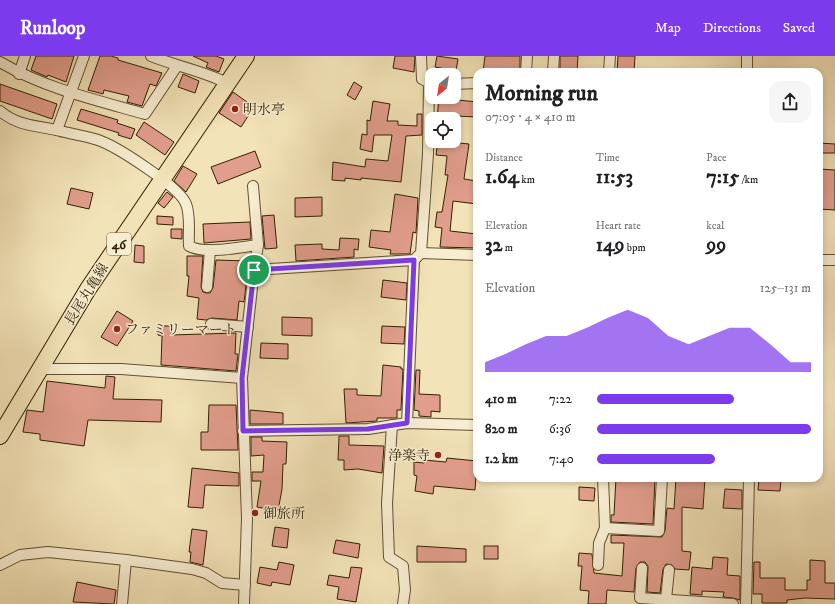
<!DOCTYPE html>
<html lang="en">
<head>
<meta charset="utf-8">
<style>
	:root { --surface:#fff; --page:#f6f6f6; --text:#202124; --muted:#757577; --accent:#7c3aed }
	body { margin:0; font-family:"IM FELL DW Pica","Noto Serif JP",serif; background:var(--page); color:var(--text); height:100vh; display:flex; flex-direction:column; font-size:15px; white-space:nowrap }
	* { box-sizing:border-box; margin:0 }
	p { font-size:13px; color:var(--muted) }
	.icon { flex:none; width:22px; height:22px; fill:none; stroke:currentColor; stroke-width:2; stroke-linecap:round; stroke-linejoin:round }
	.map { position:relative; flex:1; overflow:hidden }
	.sheet { position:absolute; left:473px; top:12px; width:350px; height:414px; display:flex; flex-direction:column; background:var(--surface); border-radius:12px; box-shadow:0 2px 6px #0003 }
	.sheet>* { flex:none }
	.needle { width:26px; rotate:210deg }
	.controls { position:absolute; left:425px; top:12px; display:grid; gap:8px }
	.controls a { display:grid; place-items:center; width:36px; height:36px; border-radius:8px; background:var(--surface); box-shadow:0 2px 6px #0003; font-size:20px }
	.pin { position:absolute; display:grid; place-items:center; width:34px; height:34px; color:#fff; margin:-17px; border:2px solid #fff; border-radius:50%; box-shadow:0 1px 4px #0007 }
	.round { display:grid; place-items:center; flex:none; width:42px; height:42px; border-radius:12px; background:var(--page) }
	.overview { display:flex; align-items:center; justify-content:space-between; height:68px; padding:0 12px }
	h1 { font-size:22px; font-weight:700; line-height:30px }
	.metrics { display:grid; grid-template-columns:repeat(3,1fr); gap:6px; height:68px; padding:4px 12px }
	.metrics div { display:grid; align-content:center }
	.metrics b { font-size:20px; font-weight:700 }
	.metrics small { font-size:11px; font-weight:400 }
	.metrics p { font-size:11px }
	.chart { height:112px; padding:8px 12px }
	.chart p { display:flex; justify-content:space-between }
	.chart svg { width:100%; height:72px; margin-top:4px; fill:var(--accent); opacity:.7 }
	ul { padding:0 12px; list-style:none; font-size:13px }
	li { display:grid; grid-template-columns:64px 48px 1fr; align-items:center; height:30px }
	li i { height:10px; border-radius:5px; background:var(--accent) }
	header { display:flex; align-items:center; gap:24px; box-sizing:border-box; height:56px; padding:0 20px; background:var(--accent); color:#fff }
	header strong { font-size:19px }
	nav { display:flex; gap:22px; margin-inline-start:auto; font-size:14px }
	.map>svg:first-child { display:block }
	.building { fill:#e29e8d; stroke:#331f01 }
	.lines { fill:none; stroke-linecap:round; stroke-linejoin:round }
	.minor-casing { stroke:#63502f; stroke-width:12 }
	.primary-casing { stroke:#331f01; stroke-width:18 }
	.minor { stroke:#f7edd1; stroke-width:10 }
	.primary { stroke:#f3e3b8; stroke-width:16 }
	.route-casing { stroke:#fff; stroke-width:8 }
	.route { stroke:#7c3aed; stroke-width:5 }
	.poi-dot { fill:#8f2418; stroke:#f7edd1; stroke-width:1.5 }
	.labels { text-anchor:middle; stroke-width:3; stroke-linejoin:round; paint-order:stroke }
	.shield { fill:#f7edd1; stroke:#6e5d3f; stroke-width:1 }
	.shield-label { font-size:13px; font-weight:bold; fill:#331f01 }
	.poi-label { font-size:14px; fill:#331f01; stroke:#f7edd1; text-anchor:start }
	.street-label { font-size:14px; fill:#331f01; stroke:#f7edd1 }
</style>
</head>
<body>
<header>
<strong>Runloop</strong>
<nav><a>Map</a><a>Directions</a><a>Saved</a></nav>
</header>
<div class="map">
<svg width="835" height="548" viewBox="0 0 835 548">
	<rect width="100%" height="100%" fill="#f3e3b8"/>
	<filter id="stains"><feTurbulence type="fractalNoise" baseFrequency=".005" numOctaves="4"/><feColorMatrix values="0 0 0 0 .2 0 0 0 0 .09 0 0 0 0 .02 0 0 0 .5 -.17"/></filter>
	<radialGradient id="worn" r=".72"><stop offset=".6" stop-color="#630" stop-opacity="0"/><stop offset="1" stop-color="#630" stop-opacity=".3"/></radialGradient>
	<g class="building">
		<polygon points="36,0 74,0 66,26 48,19 47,21 31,14"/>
		<polygon points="100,0 111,0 118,2 118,4 162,17 156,30 150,28 142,50 127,46 129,40 104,34 103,38 88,34"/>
		<polygon points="193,0 216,0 224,3 219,16 206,11 208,7"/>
		<polygon points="395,0 415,0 414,16 393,12"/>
		<polygon points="437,0 458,3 456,15 435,11"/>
		<polygon points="485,0 520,0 520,16 483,16"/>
		<polygon points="560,0 578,0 577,16 560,16"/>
		<polygon points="618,0 635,0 634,16 617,16"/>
		<polygon points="183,18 199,25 195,37 178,31"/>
		<polygon points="354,26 362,31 355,44 347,39"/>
		<polygon points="0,28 57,48 52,63 0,45"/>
		<polygon points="233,36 254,51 241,71 219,57"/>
		<polygon points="439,42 477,46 477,61 456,60 456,63 437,62"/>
		<polygon points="373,45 390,48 387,65 398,65 398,69 417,70 417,58 422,58 422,79 406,80 401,126 361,122 361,124 345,122 345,125 332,124 333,106 365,111 366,103 388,105 392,79 374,79 372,96 360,93 362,78 367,79 367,64 370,65"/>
		<polygon points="81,53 118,64 117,67 135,73 131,83 118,79 119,77 77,64"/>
		<polygon points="144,66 174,86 165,99 136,79"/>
		<polygon points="438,85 469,88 464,123 477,125 477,148 453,145 450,175 477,178 477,192 440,191 442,172 435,171 437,156 442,156 448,119 445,119 447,100 436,99"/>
		<polygon points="819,87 835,88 835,97 819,97"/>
		<polygon points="255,95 261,111 218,128 211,111"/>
		<polygon points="183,110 197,118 186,136 174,125"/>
		<polygon points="819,113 835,114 835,154 819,153"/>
		<polygon points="71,132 93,137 89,153 67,148"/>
		<polygon points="167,136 173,141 164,152 158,147"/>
		<polygon points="395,138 418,142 416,177 413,176 410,198 390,198 391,194 369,191 371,174 390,176"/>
		<polygon points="322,141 322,160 295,161 295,142"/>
		<polygon points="274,159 277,192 265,193 262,160"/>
		<polygon points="157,160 173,161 173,169 157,168"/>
		<polygon points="250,166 251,183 204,187 203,168"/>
		<polygon points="171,173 182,173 182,183 171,182"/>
		<polygon points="340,182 359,183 358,194 354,193 354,201 296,205 295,189 322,188 322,193 339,194"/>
		<polygon points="135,189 144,190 144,207 134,206"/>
		<polygon points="187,200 203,200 201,231 203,236 206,237 210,237 213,232 216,204 249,205 244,246 239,245 237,264 212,262 206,264 197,263 199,242 187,240 189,220 187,220"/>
		<polygon points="383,224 407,227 406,244 381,241"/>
		<polygon points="117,255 133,265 117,290 101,281"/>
		<polygon points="282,261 312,262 312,280 282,279"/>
		<polygon points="158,270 171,270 171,279 236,277 235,298 238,298 236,315 161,309 162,280 158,279"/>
		<polygon points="382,270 405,271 404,288 381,287"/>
		<polygon points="261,287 288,288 288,303 260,302"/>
		<polygon points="383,309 401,311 401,313 403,313 401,354 397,354 397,362 377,362 377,365 346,367 344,333 357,333 357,339 381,340"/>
		<polygon points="416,314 420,314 419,338 440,339 440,356 431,355 431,361 419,360 419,355 414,354"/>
		<polygon points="106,320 115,321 113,343 162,344 161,366 88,364 84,390 40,384 40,378 23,376 27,354 43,356 47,325 105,332"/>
		<polygon points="209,349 236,349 238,394 201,394 201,376 208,376"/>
		<polygon points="250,354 283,357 283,368 250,368"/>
		<polygon points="339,380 349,380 349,389 384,390 382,417 358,413 344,414 344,404 338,404"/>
		<polygon points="251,381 262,381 262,385 287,386 286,408 283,408 282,433 278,455 257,451 261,425 252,425 252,416 263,416 264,399 251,400"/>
		<polygon points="447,402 477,405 475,434 434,430 433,438 415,435 417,420 414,419 414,406 424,407 424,404 446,406"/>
		<polygon points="192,412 239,417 239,430 205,429 203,452 188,451"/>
		<polygon points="616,422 655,422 653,468 611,466 611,459 614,459"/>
		<polygon points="676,422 705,422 703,453 682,451 682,495 691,496 689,514 675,513 672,509 666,508 663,513 660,537 647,536 648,510 645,506 640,506 636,512 634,536 607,534 606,548 588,548 589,535 580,534 582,510 578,510 579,497 592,498 594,517 622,520 624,487 611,487 611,479 662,481 665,475 667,452 674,453"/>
		<polygon points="759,423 781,424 780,435 758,434"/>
		<polygon points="579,431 595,432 594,445 579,444"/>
		<polygon points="725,433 742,434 742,453 723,452"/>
		<polygon points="275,471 289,473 287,492 272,490"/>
		<polygon points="192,473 207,475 203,509 190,506 191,496 189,496"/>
		<polygon points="336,484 360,488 358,502 333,497"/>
		<polygon points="417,490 466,493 466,506 417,506"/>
		<rect x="484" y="490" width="14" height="13"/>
		<polygon points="713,501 728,502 727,519 740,520 740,544 733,542 723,541 724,536 702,535 702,539 690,538 692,511 712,513"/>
		<polygon points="810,504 825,505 825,527 835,527 835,543 805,542 787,544 787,547 762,547 762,538 753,538 754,506 760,506 760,522 785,522 785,534 807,534 807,524 810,524"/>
		<polygon points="279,506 294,509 290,529 272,526 271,530 257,527 260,511 277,514"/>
		<polygon points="351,511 362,512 356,546 337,543 339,531 327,529 329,519 349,522"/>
		<polygon points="77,526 116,534 114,548 73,546"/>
	</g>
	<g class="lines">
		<defs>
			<g id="minor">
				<path d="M151,0C176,10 203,15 227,27"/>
				<polyline points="421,0 422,23 432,28"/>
				<path d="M0,6C44,32 96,44 145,58L177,10"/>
				<polyline points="526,16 527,0"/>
				<polyline points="553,16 554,0"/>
				<polyline points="609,16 610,0"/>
				<polyline points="747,16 747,0"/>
				<polyline points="19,18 25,0"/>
				<polyline points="454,28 477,27"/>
				<path d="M0,55C19,71 37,69 60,75C72,78 86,80 98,84C116,90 180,131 186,148C191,160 188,177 189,190C205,199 240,191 258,189"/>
				<polyline points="57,74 84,0"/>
				<polyline points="421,197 477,199"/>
				<polyline points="819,204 835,204"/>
				<polyline points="254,214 414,204"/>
				<polyline points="207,231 210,194"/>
				<polyline points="211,268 248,271"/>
				<polyline points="40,313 121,313 242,322"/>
				<polyline points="407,367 414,204 421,197 428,98 429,28"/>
				<polyline points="392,369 387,447 389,501 403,510 405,534 403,548"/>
				<polyline points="243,375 368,373 407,367 477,369"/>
				<polyline points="603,422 605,472"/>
				<polyline points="0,509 20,499 48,496 126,504 192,513 206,517 222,527 245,529"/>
				<polyline points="598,509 599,487 605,472 659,475 662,422"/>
				<polyline points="642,512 640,542 733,548"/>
				<polyline points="666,543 669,514"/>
				<polyline points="122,548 126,504"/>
				<polyline points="244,548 247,463 242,322 254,214 258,189 253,130"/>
				<polyline points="746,548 749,422"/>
			</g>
			<polyline id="primary" points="0,380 88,233 246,0"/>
		</defs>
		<use href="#minor" class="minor-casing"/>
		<use href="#primary" class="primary-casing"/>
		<use href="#minor" class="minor"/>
		<use href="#primary" class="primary"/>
	</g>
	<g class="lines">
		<defs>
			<polygon id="route" points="414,204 407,367 368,373 243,375 242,322 254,214"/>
		</defs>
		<use href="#route" class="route-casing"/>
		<use href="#route" class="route"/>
	</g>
	<g class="poi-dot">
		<circle cx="235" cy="53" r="4"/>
		<circle cx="117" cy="273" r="4"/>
		<circle cx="438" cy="399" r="4"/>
		<circle cx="255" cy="457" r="4"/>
	</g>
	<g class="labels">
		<rect class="shield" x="107" y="177" width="24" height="22" rx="3"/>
		<g class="shield-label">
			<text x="119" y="193">46</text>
		</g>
		<g class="poi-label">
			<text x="243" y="58">明水亭</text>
			<text x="125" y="278">ファミリーマート</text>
			<text x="430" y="404" text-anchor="end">浄楽寺</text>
			<text x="263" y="462">御旅所</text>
		</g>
		<g class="street-label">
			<text transform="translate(86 238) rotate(-58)" y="5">長尾丸亀線</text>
		</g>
	</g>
	<rect width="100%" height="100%" filter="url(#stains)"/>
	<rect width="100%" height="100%" fill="url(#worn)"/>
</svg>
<div class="controls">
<a><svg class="needle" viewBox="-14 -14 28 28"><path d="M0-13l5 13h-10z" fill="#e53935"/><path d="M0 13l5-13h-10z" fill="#757577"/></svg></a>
<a><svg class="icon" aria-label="locate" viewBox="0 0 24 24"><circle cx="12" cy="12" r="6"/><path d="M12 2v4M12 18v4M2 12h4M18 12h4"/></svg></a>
</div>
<div class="pin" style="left:254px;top:214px;background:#1e9e55"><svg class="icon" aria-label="arrive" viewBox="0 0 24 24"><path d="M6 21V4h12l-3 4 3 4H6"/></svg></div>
<section class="sheet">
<div class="overview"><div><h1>Morning run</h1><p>07:05 · 4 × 410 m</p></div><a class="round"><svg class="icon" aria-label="share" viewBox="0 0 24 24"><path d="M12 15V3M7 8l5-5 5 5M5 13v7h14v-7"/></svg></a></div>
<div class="metrics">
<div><p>Distance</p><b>1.64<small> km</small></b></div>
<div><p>Time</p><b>11:53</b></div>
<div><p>Pace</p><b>7:15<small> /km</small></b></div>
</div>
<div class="metrics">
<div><p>Elevation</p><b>32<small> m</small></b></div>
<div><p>Heart rate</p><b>149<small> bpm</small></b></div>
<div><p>kcal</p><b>99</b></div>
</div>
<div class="chart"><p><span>Elevation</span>125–131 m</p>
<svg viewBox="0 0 160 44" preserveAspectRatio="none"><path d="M0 44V38L10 33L20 27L30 22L40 22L50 17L60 11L70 6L80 11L90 22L100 27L110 22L120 17L130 17L140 27L150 38L160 38V44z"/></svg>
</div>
<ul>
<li><b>410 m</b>7:22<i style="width:64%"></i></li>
<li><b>820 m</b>6:36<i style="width:100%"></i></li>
<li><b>1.2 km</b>7:40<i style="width:55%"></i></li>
</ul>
</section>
</div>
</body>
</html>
